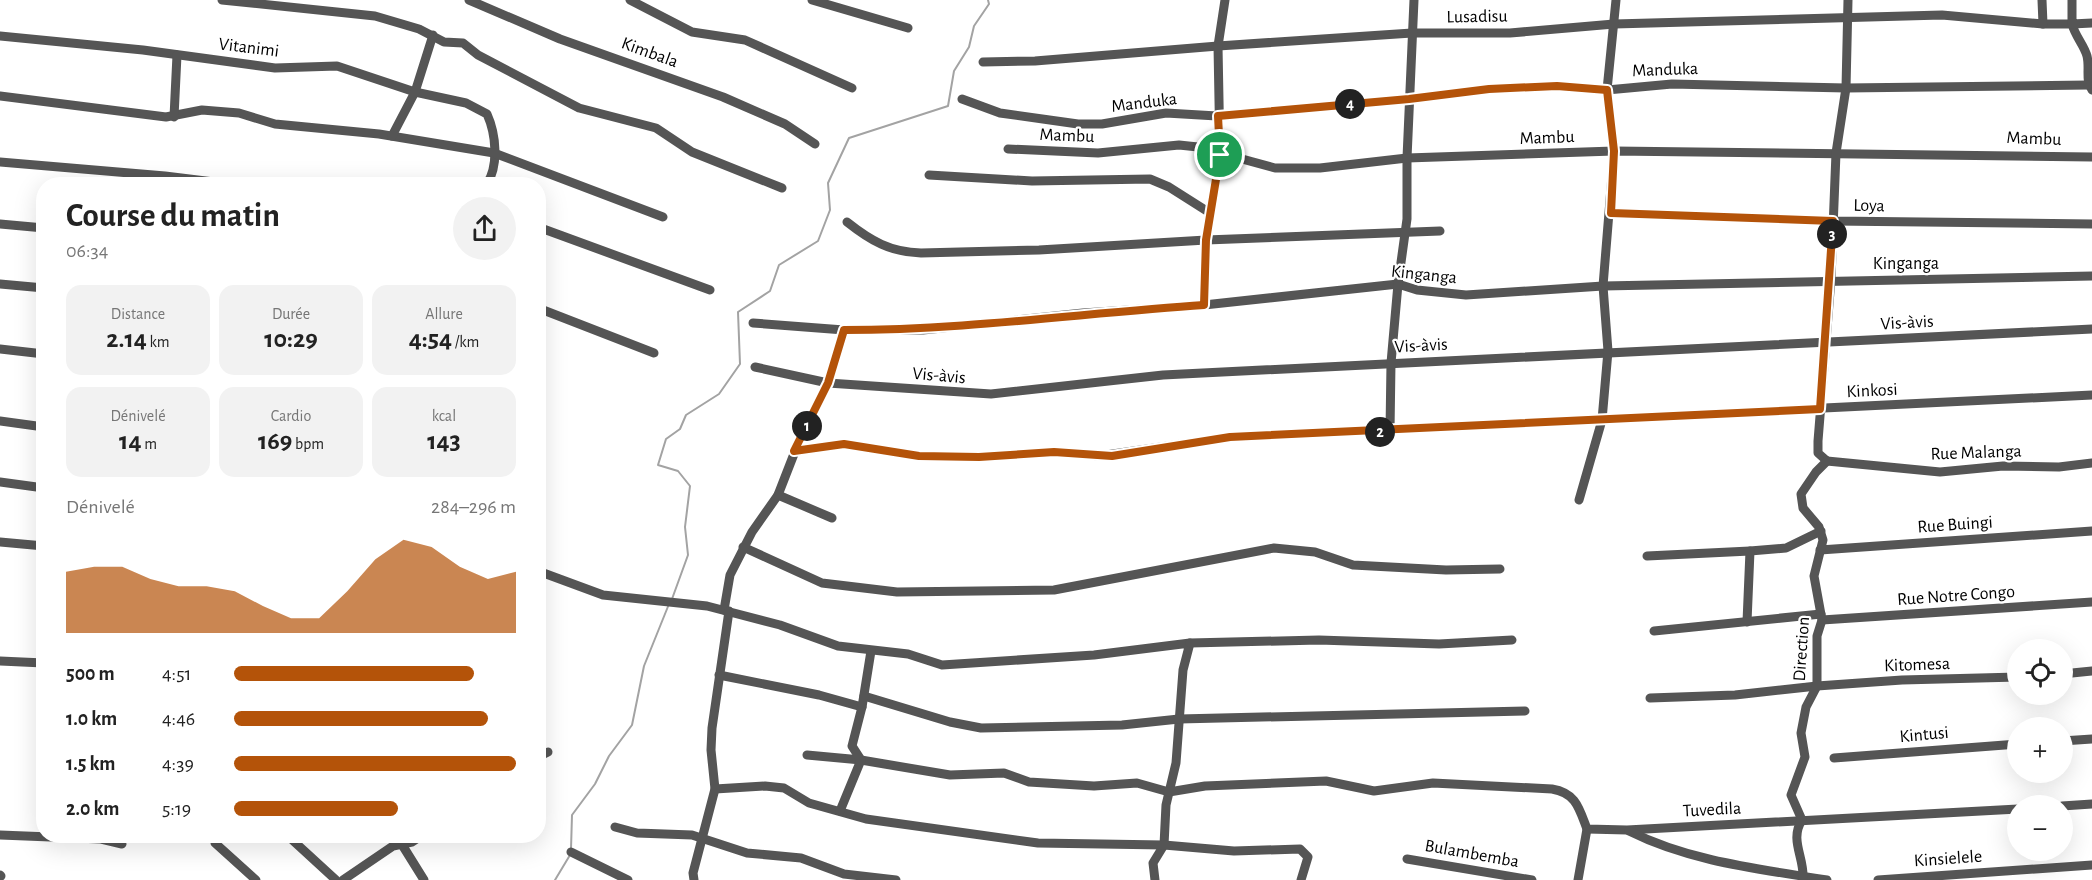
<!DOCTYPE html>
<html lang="fr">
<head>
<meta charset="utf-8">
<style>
	:root { --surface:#fff; --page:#f2f2f2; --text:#222; --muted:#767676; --accent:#b45309 }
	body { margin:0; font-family:"Alegreya Sans",sans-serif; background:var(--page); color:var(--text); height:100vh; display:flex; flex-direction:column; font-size:22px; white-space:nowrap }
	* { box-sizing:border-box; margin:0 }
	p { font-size:20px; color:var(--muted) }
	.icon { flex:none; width:33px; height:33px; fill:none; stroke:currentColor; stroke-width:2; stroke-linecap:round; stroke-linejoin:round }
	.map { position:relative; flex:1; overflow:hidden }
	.drawer { position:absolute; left:36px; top:177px; width:510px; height:666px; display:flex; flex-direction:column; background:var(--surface); border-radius:24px; box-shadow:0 6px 24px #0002 }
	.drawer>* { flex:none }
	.buttons { position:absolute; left:2007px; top:639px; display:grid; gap:12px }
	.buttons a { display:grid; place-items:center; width:66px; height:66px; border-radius:50%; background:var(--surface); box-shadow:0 6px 24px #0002; font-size:30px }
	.pin { position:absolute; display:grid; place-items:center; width:51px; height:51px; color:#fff; margin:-26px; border:3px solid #fff; border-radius:50%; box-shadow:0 2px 6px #0007 }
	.km { position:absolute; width:30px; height:30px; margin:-15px; border-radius:50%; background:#222; color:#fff; font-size:16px; line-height:30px; text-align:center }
	.round { display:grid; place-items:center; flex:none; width:63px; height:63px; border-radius:32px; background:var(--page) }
	.overview { display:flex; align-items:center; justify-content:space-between; height:102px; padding:0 30px }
	h1 { font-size:33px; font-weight:700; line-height:45px }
	.figures { display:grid; grid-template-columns:repeat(3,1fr); gap:9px; height:102px; padding:6px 30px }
	.figures div { display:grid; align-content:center; border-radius:15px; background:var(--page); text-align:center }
	.figures b { font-size:26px; font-weight:700 }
	.figures small { font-size:16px; font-weight:400 }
	.figures p { font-size:16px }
	.chart { height:168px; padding:12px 30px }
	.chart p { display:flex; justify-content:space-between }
	.chart svg { width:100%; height:108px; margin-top:6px; fill:var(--accent); opacity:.7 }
	ul { padding:0 30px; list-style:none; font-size:20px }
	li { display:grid; grid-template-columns:96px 72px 1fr; align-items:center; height:45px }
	li i { height:15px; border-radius:8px; background:var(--accent) }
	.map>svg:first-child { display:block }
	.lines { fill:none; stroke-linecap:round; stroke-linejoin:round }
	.stream { stroke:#a3a3a3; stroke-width:2 }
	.minor { stroke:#555; stroke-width:9 }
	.route-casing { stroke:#fff; stroke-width:12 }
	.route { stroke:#b45309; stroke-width:8 }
	.labels { text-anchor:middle; stroke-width:4.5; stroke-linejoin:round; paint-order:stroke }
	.street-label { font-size:18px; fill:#000; stroke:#fff }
</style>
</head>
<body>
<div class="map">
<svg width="2092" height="880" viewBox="0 0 2092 880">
	<rect width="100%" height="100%" fill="#fff"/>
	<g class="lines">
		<g class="stream">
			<polyline points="672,599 688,555 685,527 690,486 678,471 658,465 666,439 680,429 686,415 719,394 740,364 738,312 770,291 779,265 818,241 830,210 828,183 849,138 948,106 954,71 969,47 974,26 989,4 988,0"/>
			<polyline points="571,849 572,815 595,784 609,756 632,725 644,666 669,604"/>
			<polyline points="555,880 570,855"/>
		</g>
		<g class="minor">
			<polyline points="222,0 375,16 419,29 444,42 463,43 478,55 579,108 656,128 692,152 782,188"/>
			<polyline points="469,0 560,39 723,97 785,124 815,144"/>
			<polyline points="630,0 692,32 745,40 852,88"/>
			<polyline points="812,0 908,28"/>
			<path d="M2042,0L2043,24H2072C2075,36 2084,45 2087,56C2090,68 2085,80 2092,90"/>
			<polyline points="2072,0 2072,24 2092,23"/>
			<path d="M0,36L143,50L275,68L337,66L415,92L466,103L487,114C496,134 499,165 487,184"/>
			<polyline points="983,62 1035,61 1218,46 1412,33 1510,33 1614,24 1942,15 2043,24"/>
			<polyline points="0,96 166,117 202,110 239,113 275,124 379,134 494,153 663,217"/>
			<polyline points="962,99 1000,113 1078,124 1102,124 1166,113 1217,116 1409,99 1489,89 1557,86 1607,90 1672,84 1846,88 2088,85"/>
			<polyline points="174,117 177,55"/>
			<polyline points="392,136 415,92 433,35"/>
			<polyline points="1008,149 1098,153 1179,145 1198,147 1275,168 1320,168 1407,158 1614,151 2092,157"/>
			<polyline points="0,162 165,176 230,184"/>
			<polyline points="929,175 1032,181 1150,179 1169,187 1210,213"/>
			<polyline points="1611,213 1833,221 2092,224"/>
			<path d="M847,222C871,241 890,252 921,253L1039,250L1206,240L1440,231"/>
			<polyline points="0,224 44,228"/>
			<polyline points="538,227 710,290"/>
			<polyline points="0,284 44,288"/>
			<polyline points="1204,305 1206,240 1220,155 1218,46 1225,0"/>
			<polyline points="538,308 654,353"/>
			<polyline points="753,323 844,330 923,330 1083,313 1204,305 1398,284 1417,290 1466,295 1603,286 2092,276"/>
			<polyline points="0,349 44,354"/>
			<polyline points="755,367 828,383 991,394 1163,375 2092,329"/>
			<polyline points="0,421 44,427"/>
			<polyline points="1390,431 1391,363 1398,284 1407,219 1407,158 1414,0"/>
			<polyline points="794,451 845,444 919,456 979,457 1055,452 1099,456 1230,437 2092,395"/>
			<polyline points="1827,461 1818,453 1818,441 1831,279 1836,153 1846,88 1848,0"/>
			<polyline points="1827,461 1940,472 2003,466 2059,467 2092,463"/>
			<polyline points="0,482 44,488"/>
			<polyline points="778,495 832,518"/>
			<polyline points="1579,500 1602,420 1608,351 1603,286 1614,151 1607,90 1616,0"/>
			<polyline points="0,542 44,546"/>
			<polyline points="743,547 822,583 897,592 1054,590 1274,548 1315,552 1353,565 1446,570 1500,569"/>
			<polyline points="1820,550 2092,531"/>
			<polyline points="1750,551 1786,548 1821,531"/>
			<polyline points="1647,556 1750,551 1747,622"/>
			<polyline points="538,571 603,595 707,606 780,625 838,646 908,654 942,665 1094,655 1190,643 1183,670 1176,763 1166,805 1164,845 1153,863 1155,880"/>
			<polyline points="724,610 730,575 752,532 778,495 801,436 828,383 844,330"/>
			<polyline points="1822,620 2092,602"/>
			<polyline points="1654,631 1821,614"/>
			<polyline points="1190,643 1319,640 1439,644 1512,640"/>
			<polyline points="0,661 44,663"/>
			<polyline points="2062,674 2092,671"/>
			<polyline points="719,675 819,695 862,707"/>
			<polyline points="864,696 950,722 981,728 1122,725 1179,719 1525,711"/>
			<polyline points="1650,698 1735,695 1817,686 1902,680 2018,677"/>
			<polyline points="2062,741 2092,739"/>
			<path d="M807,755L861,760L950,775L1004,773L1029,782L1094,786L1137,783L1169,792L1205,786L1326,781L1374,791L1433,783L1552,789C1576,793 1579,808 1587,829L1627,830L2018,809"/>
			<polyline points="538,757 548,752"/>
			<polyline points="1834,758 2018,744"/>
			<polyline points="715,789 765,786 784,788 809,803 866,819 1038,843 1164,845 1234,851 1300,849 1308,857 1301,880"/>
			<polyline points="2062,806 2092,804"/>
			<polyline points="840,811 861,760 852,746 862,707 871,651"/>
			<polyline points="615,827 637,833 692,835 747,853 801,858 844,874 896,880"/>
			<path d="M1629,831C1691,862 1760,869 1827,880"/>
			<polyline points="0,835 101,839 122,844"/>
			<polyline points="288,836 336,880"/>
			<polyline points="215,843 256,880"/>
			<polyline points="401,843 424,880"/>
			<polyline points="571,852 628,880"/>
			<polyline points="1407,859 1532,880"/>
			<polyline points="0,875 1,876"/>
			<polyline points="343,880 393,846 412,842 421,836"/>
			<polyline points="694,880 693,873 715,789 711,750 712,728 729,611"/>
			<polyline points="1578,880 1587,829"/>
			<path d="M1803,880C1805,858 1789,840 1802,820L1791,795L1805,757L1801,733L1806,707L1817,686V636L1822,620L1814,576L1823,540L1819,527L1803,508L1801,494L1816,472L1827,461"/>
			<polyline points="1878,880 2092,865"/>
		</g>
	</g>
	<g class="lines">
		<defs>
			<path id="route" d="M1557,86L1607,90L1614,151L1611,213L1833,221L1820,409L1230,437L1112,456L1054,452L979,457L919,456L844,444L794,451L828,383L844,330C965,330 1084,313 1204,305L1206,240L1220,155L1218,116L1409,99L1489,89Z"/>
		</defs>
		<use href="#route" class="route-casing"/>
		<use href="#route" class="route"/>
	</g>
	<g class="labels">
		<g class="street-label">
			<text transform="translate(1477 16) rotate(-1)" y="6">Lusadisu</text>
			<text transform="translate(249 47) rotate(7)" y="6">Vitanimi</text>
			<text transform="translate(650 52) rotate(20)" y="6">Kimbala</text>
			<text transform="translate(1665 69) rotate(-2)" y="6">Manduka</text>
			<text transform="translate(1144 102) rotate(-7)" y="6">Manduka</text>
			<text transform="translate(1067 135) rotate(2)" y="6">Mambu</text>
			<text transform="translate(1547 137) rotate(-2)" y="6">Mambu</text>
			<text transform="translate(2034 138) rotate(2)" y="6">Mambu</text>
			<text transform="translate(1869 205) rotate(1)" y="6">Loya</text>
			<text x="1906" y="269">Kinganga</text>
			<text transform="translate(1424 274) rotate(6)" y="6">Kinganga</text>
			<text transform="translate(1907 322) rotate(-3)" y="6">Vis-àvis</text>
			<text transform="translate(1421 345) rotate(-3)" y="6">Vis-àvis</text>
			<text transform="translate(939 375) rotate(5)" y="6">Vis-àvis</text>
			<text transform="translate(1872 390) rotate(-3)" y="6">Kinkosi</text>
			<text transform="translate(1976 452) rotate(-2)" y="6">Rue Malanga</text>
			<text transform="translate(1955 524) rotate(-4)" y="6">Rue Buingi</text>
			<text transform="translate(1956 595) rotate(-4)" y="6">Rue Notre Congo</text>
			<text transform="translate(1801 649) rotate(-86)" y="6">Direction</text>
			<text transform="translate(1917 664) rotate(-2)" y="6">Kitomesa</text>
			<text transform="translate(1924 734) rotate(-5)" y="6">Kintusi</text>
			<text transform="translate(1712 809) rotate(-3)" y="6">Tuvedila</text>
			<text transform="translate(1472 853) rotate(10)" y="6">Bulambemba</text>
			<text transform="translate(1948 858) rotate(-4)" y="6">Kinsielele</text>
		</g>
	</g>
</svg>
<div class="buttons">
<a><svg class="icon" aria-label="locate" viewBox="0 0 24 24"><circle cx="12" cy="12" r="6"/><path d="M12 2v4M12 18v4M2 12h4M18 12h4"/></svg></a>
<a>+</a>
<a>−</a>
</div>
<div class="pin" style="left:1220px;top:155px;background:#1e9e55"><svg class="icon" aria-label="arrive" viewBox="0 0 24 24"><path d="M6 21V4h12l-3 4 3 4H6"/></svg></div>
<b class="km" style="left:807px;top:426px">1</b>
<b class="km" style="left:1380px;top:432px">2</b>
<b class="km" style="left:1832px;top:234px">3</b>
<b class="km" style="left:1350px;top:104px">4</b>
<section class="drawer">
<div class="overview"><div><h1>Course du matin</h1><p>06:34</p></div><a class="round"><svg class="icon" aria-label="share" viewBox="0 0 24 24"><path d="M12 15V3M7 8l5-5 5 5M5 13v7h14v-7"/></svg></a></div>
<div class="figures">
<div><p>Distance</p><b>2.14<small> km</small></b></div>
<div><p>Durée</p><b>10:29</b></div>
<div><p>Allure</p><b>4:54<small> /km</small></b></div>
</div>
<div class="figures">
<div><p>Dénivelé</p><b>14<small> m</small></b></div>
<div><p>Cardio</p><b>169<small> bpm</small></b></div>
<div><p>kcal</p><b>143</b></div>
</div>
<div class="chart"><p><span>Dénivelé</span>284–296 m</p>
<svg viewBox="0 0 160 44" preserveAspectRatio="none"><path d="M0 44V19L10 17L20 17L30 22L40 25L50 25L60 27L70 33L80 38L90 38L100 27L110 14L120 6L130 9L140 17L150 22L160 19V44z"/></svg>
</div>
<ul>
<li><b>500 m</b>4:51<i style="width:85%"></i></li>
<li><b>1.0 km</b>4:46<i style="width:90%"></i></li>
<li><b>1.5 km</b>4:39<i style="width:100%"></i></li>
<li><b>2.0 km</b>5:19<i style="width:58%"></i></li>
</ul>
</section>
</div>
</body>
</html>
